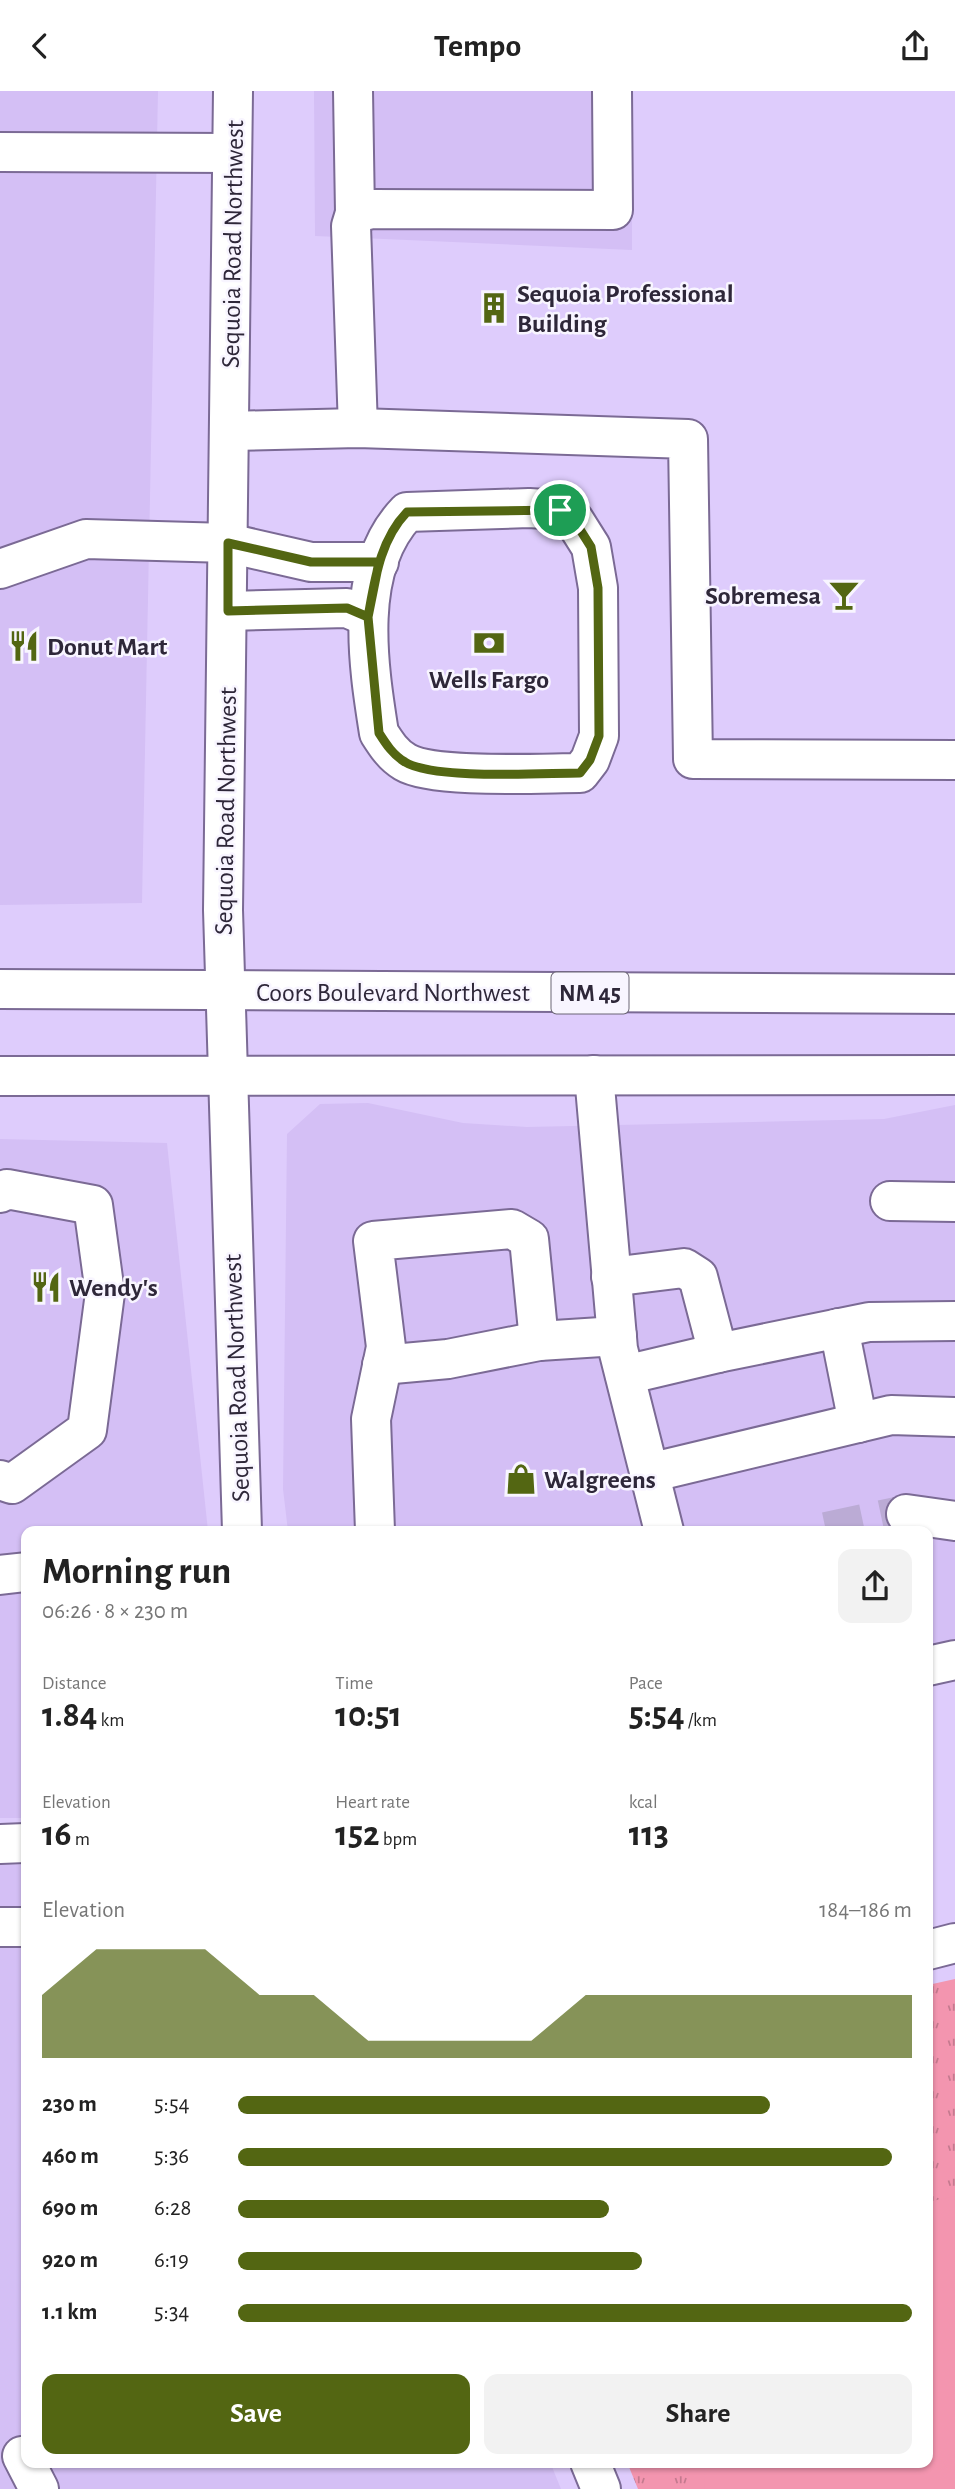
<!DOCTYPE html>
<html lang="en">
<head>
<meta charset="utf-8">
<style>
	:root { --surface:#fff; --page:#f2f2f2; --text:#222; --muted:#767676; --accent:#536612 }
	body { margin:0; font-family:"Alegreya Sans",sans-serif; background:var(--page); color:var(--text); height:100vh; display:flex; flex-direction:column; font-size:26px; white-space:nowrap }
	* { box-sizing:border-box; margin:0 }
	p { font-size:23px; color:var(--muted) }
	.icon { flex:none; width:38px; height:38px; fill:none; stroke:currentColor; stroke-width:2; stroke-linecap:round; stroke-linejoin:round }
	.map { position:relative; flex:1; overflow:hidden }
	.drawer { position:absolute; left:21px; top:1435px; width:912px; height:942px; display:flex; flex-direction:column; background:var(--surface); border-radius:14px; box-shadow:0 2px 5px #0004 }
	.drawer>* { flex:none }
	.pin { position:absolute; display:grid; place-items:center; width:60px; height:60px; color:#fff; margin:-30px; border:4px solid #fff; border-radius:50%; box-shadow:0 2px 7px #0007 }
	.round { display:grid; place-items:center; flex:none; width:74px; height:74px; border-radius:14px; background:var(--page) }
	.headline { display:flex; align-items:center; justify-content:space-between; height:119px; padding:0 21px }
	h1 { font-size:38px; font-weight:700; line-height:52px }
	.stats { display:grid; grid-template-columns:repeat(3,1fr); gap:10px; height:119px; padding:7px 21px }
	.stats div { display:grid; align-content:center }
	.stats b { font-size:35px; font-weight:700 }
	.stats small { font-size:19px; font-weight:400 }
	.stats p { font-size:19px }
	.chart { height:196px; padding:14px 21px }
	.chart p { display:flex; justify-content:space-between }
	.chart svg { width:100%; height:126px; margin-top:7px; fill:var(--accent); opacity:.7 }
	.primary-button { display:flex; gap:14px; margin-top:auto; padding:14px 21px }
	.primary-button a { flex:1; height:80px; border-radius:14px; background:var(--accent); color:#fff; font-size:28px; font-weight:700; line-height:80px; text-align:center }
	.primary-button a+a { background:var(--page); color:var(--text) }
	ul { padding:0 21px; list-style:none; font-size:23px }
	li { display:grid; grid-template-columns:112px 84px 1fr; align-items:center; height:52px }
	li i { height:18px; border-radius:9px; background:var(--accent) }
	header { display:flex; justify-content:space-between; align-items:center; height:91px; padding:0 21px; background:var(--surface); font-size:32px; font-weight:700 }
	.map>svg:first-child { display:block }
	.built { fill:#d4bff5 }
	.park { fill:url(#park-tufts) }
	.garden { fill:#f395af }
	.lines { fill:none; stroke-linecap:round; stroke-linejoin:round }
	.minor-tunnel { stroke:#bbabd5; stroke-width:38; stroke-dasharray:38 19; stroke-linecap:butt }
	.minor-casing { stroke:#7b6a95; stroke-width:42 }
	.major-casing { stroke:#7b6a95; stroke-width:42 }
	.minor { stroke:#fff; stroke-width:38 }
	.major { stroke:#fff; stroke-width:38 }
	.route-casing { stroke:#fff; stroke-width:14 }
	.route { stroke:#536612; stroke-width:9 }
	.labels { text-anchor:middle; stroke-width:5; stroke-linejoin:round; paint-order:stroke }
	.shield { fill:#f8f5ff; stroke:#6b6574; stroke-width:2 }
	.shield-label { font-size:24px; font-weight:bold; fill:#2e2739 }
	.street-label { font-size:26px; fill:#2e2739; stroke:#f8f5ff }
	.poi-label { font-size:26px; font-weight:bold; fill:#2e2739; stroke:#f8f5ff; text-anchor:start }
</style>
</head>
<body>
<header><svg class="icon" aria-label="back" viewBox="0 0 24 24"><path d="M15 5l-7 7 7 7"/></svg>Tempo<svg class="icon" aria-label="share" viewBox="0 0 24 24"><path d="M12 15V3M7 8l5-5 5 5M5 13v7h14v-7"/></svg></header>
<div class="map">
<svg width="955" height="2398" viewBox="0 0 955 2398">
	<defs>
		<pattern id="park-tufts" width="24" height="20" patternUnits="userSpaceOnUse" patternTransform="scale(1.75)"><rect width="24" height="20" fill="#f395af"/><path d="M3 7l-1-3M5 7V3M7 7l1-3M15 17l-1-3M17 17v-4M19 17l1-3" fill="none" stroke="#c57a8f"/></pattern>
	</defs>
	<rect width="100%" height="100%" fill="#deccfc"/>
	<g class="built">
		<polygon points="0,0 158,0 142,812 0,814"/>
		<polygon points="314,0 632,0 632,159 315,145"/>
		<polygon points="368,1012 463,1032 527,1036 884,1028 955,1014 955,1580 928,1586 928,1440 288,1440 283,1398 287,1043 320,1013"/>
		<polygon points="0,1048 167,1052 208,1440 26,1440 26,1727 0,1727"/>
		<polygon points="0,1774 26,1774 26,2371 550,2371 561,2398 0,2398"/>
	</g>
	<polygon class="park" points="955,1888 955,2398 638,2398 627,2371 928,2371 928,1894"/>
	<polygon class="garden" points="955,2105 955,2398 704,2398 705,2371 928,2371 928,2111"/>
	<g class="lines">
		<polyline class="minor-tunnel" points="826,1440 906,1423"/>
		<defs>
			<g id="minor">
				<polyline points="233,0 223,819 242,1440"/>
				<polyline points="353,0 355,122"/>
				<polyline points="0,61 232,62"/>
				<polyline points="358,337 351,135 355,122 372,118 613,119 612,0"/>
				<polyline points="229,340 358,337 688,348 693,668 955,669"/>
				<path d="M529,417L560,419L574,429L591,456L598,497L599,645L590,669L580,682C542,682 433,688 405,671C393,664 386,653 379,642C368,573 353,477 407,421Z"/>
				<polyline points="0,478 86,448 228,452 311,471 379,471"/>
				<polyline points="228,520 347,517 368,526"/>
				<polyline points="594,984 618,1258 664,1440"/>
				<polyline points="0,1102 7,1098 93,1114 105,1202 87,1339 12,1393 0,1389"/>
				<polyline points="890,1110 955,1111"/>
				<polyline points="611,1186 684,1177 698,1186 718,1262 869,1231 955,1230"/>
				<polyline points="839,1237 858,1332"/>
				<polyline points="382,1274 448,1268 539,1250 617,1245"/>
				<polyline points="625,1284 718,1262"/>
				<polyline points="649,1382 891,1324 955,1326"/>
				<polyline points="906,1423 955,1430"/>
				<polyline points="375,1440 371,1328 386,1256 373,1150 512,1138 529,1148 539,1250"/>
				<polyline points="0,1484 26,1481"/>
				<polyline points="928,1575 955,1569"/>
				<polyline points="0,1753 26,1752"/>
				<polyline points="0,1836 26,1836"/>
				<polyline points="928,1859 955,1852"/>
				<polyline points="22,2365 39,2398"/>
				<polyline points="590,2371 601,2398"/>
			</g>
			<g id="major">
				<polyline points="0,898 955,903"/>
				<polyline points="0,985 955,984"/>
			</g>
		</defs>
		<use href="#minor" class="minor-casing"/>
		<use href="#major" class="major-casing"/>
		<use href="#minor" class="minor"/>
		<use href="#major" class="major"/>
	</g>
	<g class="lines">
		<defs>
			<path id="route" d="M560,419L407,421C380,449 375,488 368,526L347,517L228,520V452L311,471H379L368,526L379,642C386,653 393,664 405,671C434,689 542,682 580,682L590,669L599,645L598,497L591,456L574,429L560,419"/>
		</defs>
		<use href="#route" class="route-casing"/>
		<use href="#route" class="route"/>
	</g>
	<defs>
		<symbol id="building-bare" viewBox="-9 -9 18 18"><path d="M-4-6H4V6H1V3H-1V6H-4ZM-2.5-4.3h1.7v1.8h-1.7ZM.8-4.3h1.7v1.8H.8ZM-2.5-1h1.7V.8h-1.7ZM.8-1h1.7V.8H.8Z" fill="#536612" stroke="#f8f5ff" stroke-width="2.5" paint-order="stroke"/></symbol>
		<symbol id="bar-bare" viewBox="-9 -9 18 18"><path d="M-6-5H6L.8 .8V4.5H3.5V6h-7V4.5H-.8V.8Z" fill="#536612" stroke="#f8f5ff" stroke-width="2.5" paint-order="stroke"/></symbol>
		<symbol id="bank-bare" viewBox="-9 -9 18 18"><path d="M-6-4H6V4H-6ZM0-2.3a2.3 2.3 0 1 0 0 4.6a2.3 2.3 0 1 0 0-4.6Z" fill="#536612" stroke="#f8f5ff" stroke-width="2.5" paint-order="stroke"/></symbol>
		<symbol id="restaurant-bare" viewBox="-9 -9 18 18"><path d="M-5-6h1v4h1v-4h1v4h1v-4h1v5L-1.5 .5V6h-2V.5L-5-1ZM5-6V6H3V1.5H1.5Q1.5-4 5-6Z" fill="#536612" stroke="#f8f5ff" stroke-width="2.5" paint-order="stroke"/></symbol>
		<symbol id="shop-bare" viewBox="-9 -9 18 18"><path d="M-5-2.5h2.3a2.7 3.5 0 0 1 5.4 0H5L5.5 6h-11ZM-1.5-2.5h3a1.5 2.3 0 0 0-3 0Z" fill="#536612" stroke="#f8f5ff" stroke-width="2.5" paint-order="stroke"/></symbol>
	</defs>
	<g fill-rule="evenodd">
		<use href="#building-bare" x="472" y="195" width="44" height="44"/>
		<use href="#bar-bare" x="822" y="482" width="44" height="44"/>
		<use href="#bank-bare" x="467" y="530" width="44" height="44"/>
		<use href="#restaurant-bare" x="2" y="533" width="44" height="44"/>
		<use href="#restaurant-bare" x="24" y="1174" width="44" height="44"/>
		<use href="#shop-bare" x="499" y="1366" width="44" height="44"/>
	</g>
	<g class="labels">
		<rect class="shield" x="551.5" y="881.5" width="77" height="41" rx="5"/>
		<g class="shield-label">
			<text x="590" y="910">NM 45</text>
		</g>
		<g class="street-label">
			<text transform="translate(232 153) rotate(-89)" y="9">Sequoia Road Northwest</text>
			<text transform="translate(225 720) rotate(-89)" y="9">Sequoia Road Northwest</text>
			<text x="393" y="910">Coors Boulevard Northwest</text>
			<text transform="translate(236 1287) rotate(-92)" y="9">Sequoia Road Northwest</text>
		</g>
		<g class="poi-label">
			<text x="517" y="211">Sequoia Professional<tspan x="517" dy="30">Building</tspan></text>
			<text x="821" y="513" text-anchor="end">Sobremesa</text>
			<text x="47" y="564">Donut Mart</text>
			<text x="489" y="597" text-anchor="middle">Wells Fargo</text>
			<text x="69" y="1205">Wendy's</text>
			<text x="544" y="1397">Walgreens</text>
		</g>
	</g>
</svg>
<div class="pin" style="left:560px;top:419px;background:#1e9e55"><svg class="icon" aria-label="arrive" viewBox="0 0 24 24"><path d="M6 21V4h12l-3 4 3 4H6"/></svg></div>
<section class="drawer">
<div class="headline"><div><h1>Morning run</h1><p>06:26 · 8 × 230 m</p></div><a class="round"><svg class="icon" aria-label="share" viewBox="0 0 24 24"><path d="M12 15V3M7 8l5-5 5 5M5 13v7h14v-7"/></svg></a></div>
<div class="stats">
<div><p>Distance</p><b>1.84<small> km</small></b></div>
<div><p>Time</p><b>10:51</b></div>
<div><p>Pace</p><b>5:54<small> /km</small></b></div>
</div>
<div class="stats">
<div><p>Elevation</p><b>16<small> m</small></b></div>
<div><p>Heart rate</p><b>152<small> bpm</small></b></div>
<div><p>kcal</p><b>113</b></div>
</div>
<div class="chart"><p><span>Elevation</span>184–186 m</p>
<svg viewBox="0 0 160 44" preserveAspectRatio="none"><path d="M0 44V22L10 6L20 6L30 6L40 22L50 22L60 38L70 38L80 38L90 38L100 22L110 22L120 22L130 22L140 22L150 22L160 22V44z"/></svg>
</div>
<ul>
<li><b>230 m</b>5:54<i style="width:79%"></i></li>
<li><b>460 m</b>5:36<i style="width:97%"></i></li>
<li><b>690 m</b>6:28<i style="width:55%"></i></li>
<li><b>920 m</b>6:19<i style="width:60%"></i></li>
<li><b>1.1 km</b>5:34<i style="width:100%"></i></li>
</ul>
<div class="primary-button"><a>Save</a><a>Share</a></div>
</section>
</div>
</body>
</html>
